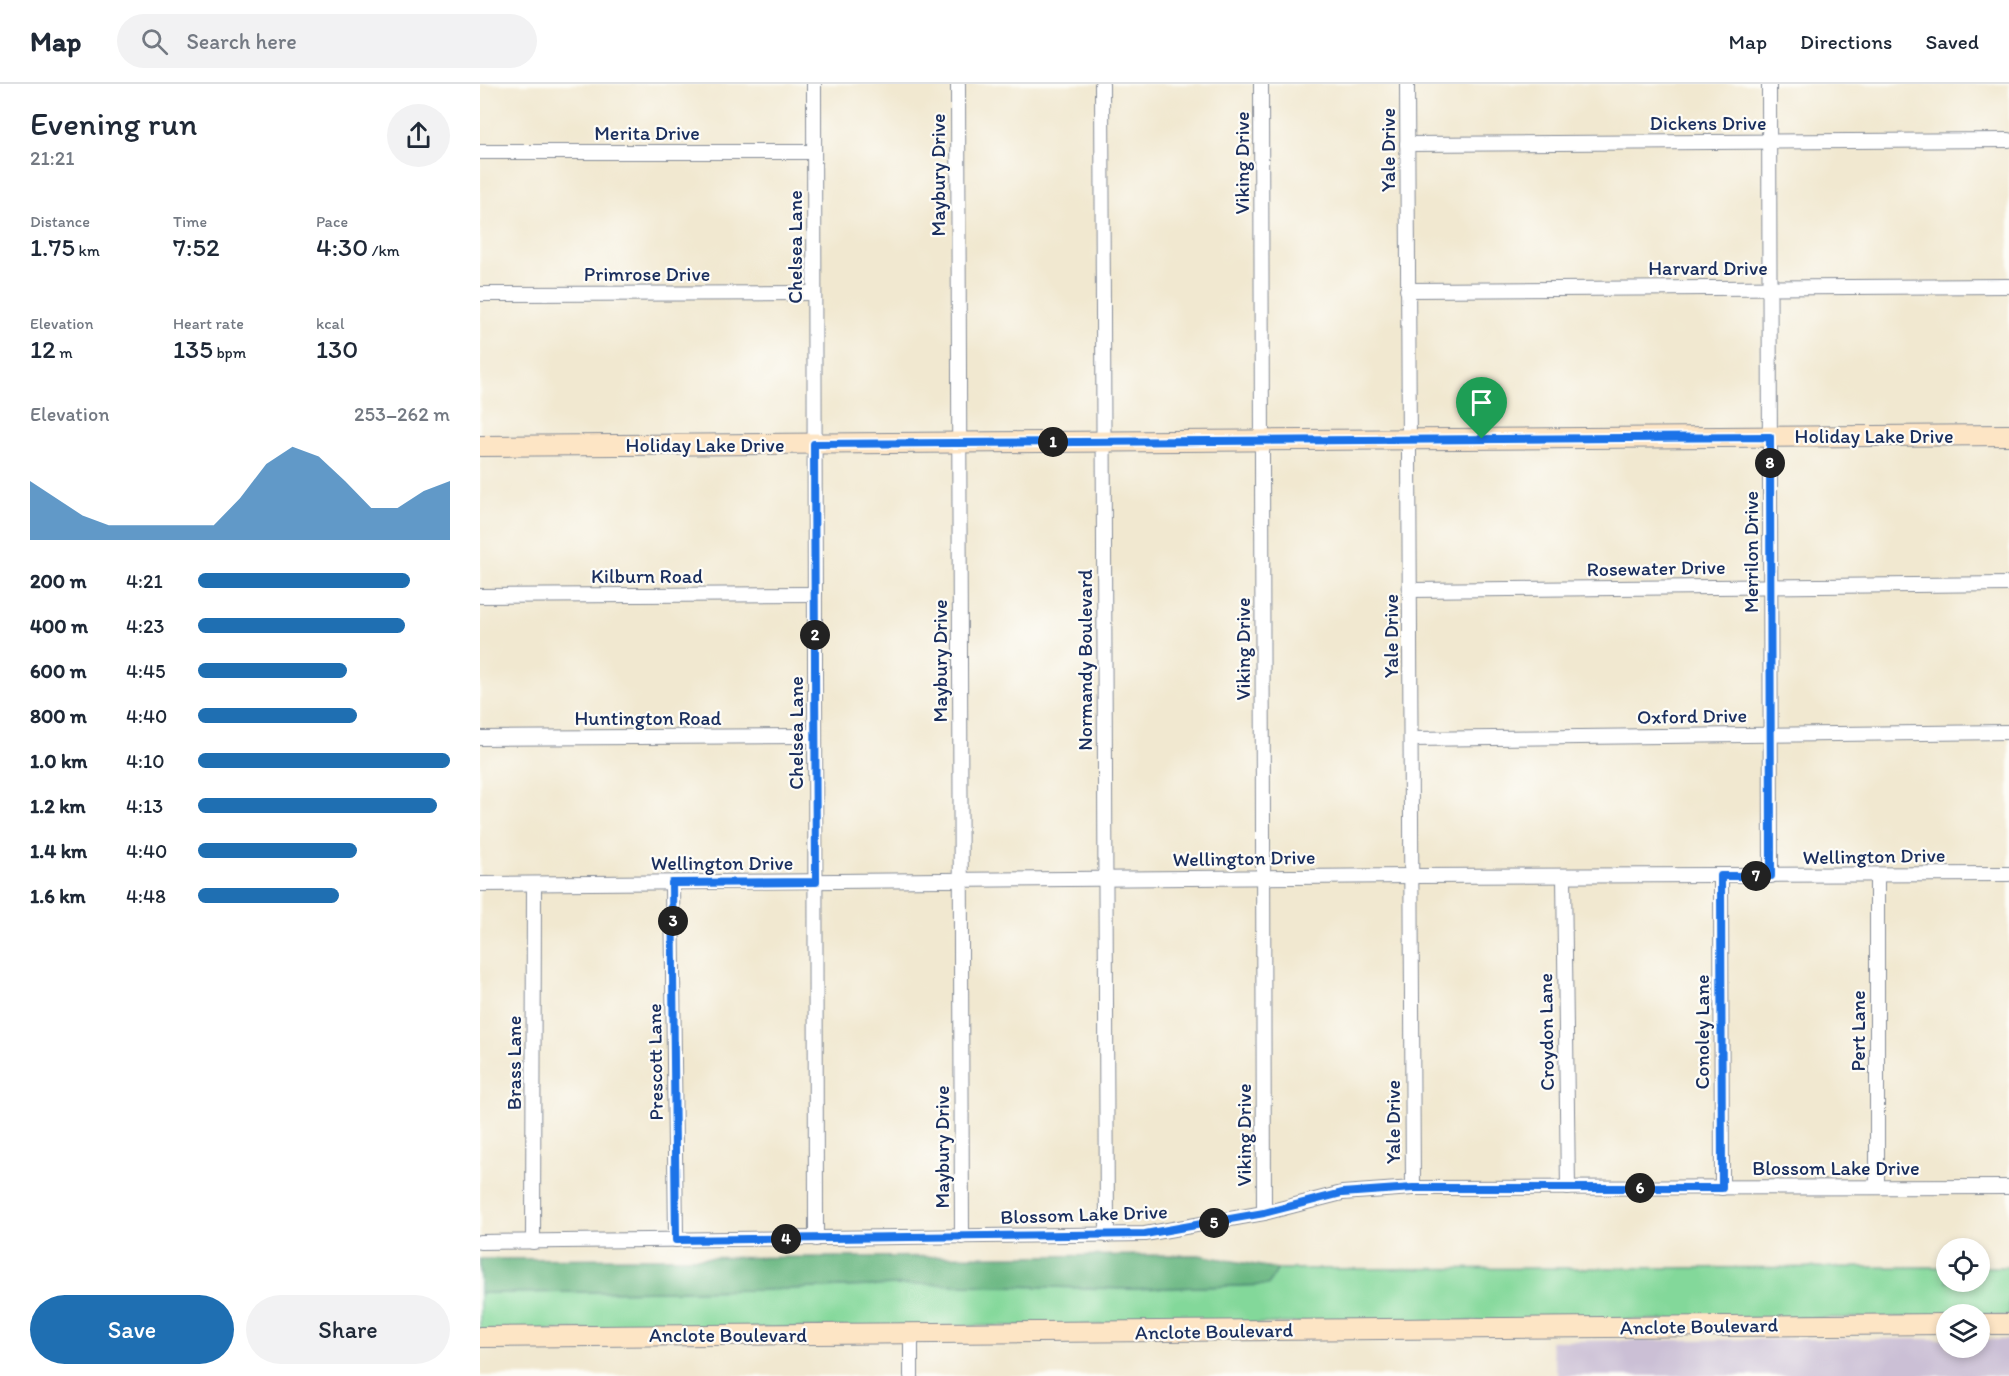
<!DOCTYPE html>
<html lang="en">
<head>
<meta charset="utf-8">
<style>
	:root { --surface:#fff; --page:#f2f2f3; --text:#1f2937; --muted:#747a83; --line:#e0e1e3; --accent:#1f6fb2 }
	body { margin:0; font-family:Itim,sans-serif; background:var(--page); color:var(--text); height:100vh; display:flex; flex-direction:column; font-size:22px; white-space:nowrap }
	* { box-sizing:border-box; margin:0 }
	p { font-size:20px; color:var(--muted) }
	.icon { flex:none; width:33px; height:33px; fill:none; stroke:currentColor; stroke-width:2; stroke-linecap:round; stroke-linejoin:round }
	.map { position:relative; flex:1; overflow:hidden }
	.sheet { display:flex; flex-direction:column; background:var(--surface); width:480px }
	.sheet>* { flex:none }
	.buttons { position:absolute; left:1456px; top:1154px; display:grid; gap:12px }
	.buttons a { display:grid; place-items:center; width:54px; height:54px; border-radius:50%; background:var(--surface); box-shadow:0 3px 9px #0003; font-size:30px }
	.pin { position:absolute; display:grid; place-items:center; width:51px; height:51px; color:#fff; margin:-62px -26px; border-radius:50% 50% 50% 0; rotate:-45deg; box-shadow:0 0 6px #0007 }
	.pin .icon { rotate:45deg }
	.km { position:absolute; width:30px; height:30px; margin:-15px; border-radius:50%; background:#222; color:#fff; font-size:16px; line-height:30px; text-align:center }
	.round { display:grid; place-items:center; flex:none; width:63px; height:63px; border-radius:32px; background:var(--page) }
	.overview { display:flex; align-items:center; justify-content:space-between; height:102px; padding:0 30px }
	h1 { font-size:33px; font-weight:600; line-height:45px }
	.stats { display:grid; grid-template-columns:repeat(3,1fr); gap:9px; height:102px; padding:6px 30px }
	.stats div { display:grid; align-content:center }
	.stats b { font-size:26px; font-weight:600 }
	.stats small { font-size:16px; font-weight:400 }
	.stats p { font-size:16px }
	.chart { height:168px; padding:12px 30px }
	.chart p { display:flex; justify-content:space-between }
	.chart svg { width:100%; height:108px; margin-top:6px; fill:var(--accent); opacity:.7 }
	.primary-button { display:flex; gap:12px; margin-top:auto; padding:12px 30px }
	.primary-button a { flex:1; height:69px; border-radius:36px; background:var(--accent); color:#fff; font-size:24px; font-weight:600; line-height:69px; text-align:center }
	.primary-button a+a { background:var(--page); color:var(--text) }
	ul { padding:0 30px; list-style:none; font-size:20px }
	li { display:grid; grid-template-columns:96px 72px 1fr; align-items:center; height:45px }
	li i { height:15px; border-radius:8px; background:var(--accent) }
	header { display:flex; align-items:center; gap:36px; box-sizing:border-box; height:84px; padding:0 30px; background:var(--surface); border-bottom:2px solid var(--line) }
	header strong { font-size:28px }
	nav { display:flex; gap:33px; margin-inline-start:auto; font-size:21px }
	.search { width:420px; height:54px; background:var(--page); display:flex; align-items:center; gap:15px; box-sizing:border-box; padding:0 21px; border-radius:33px; color:var(--muted); font-size:22px }
	main { display:flex; flex:1; min-height:0 }
	.map>svg:first-child { display:block }
	.industrial { fill:#cbbfd5 }
	.green { fill:#83d89a; stroke:#4f847c; stroke-width:1.5 }
	.forest { fill:#6ab882; stroke:#427470; stroke-width:1.5 }
	.lines { fill:none; stroke-linecap:round; stroke-linejoin:round }
	.street-casing { stroke:#868c97; stroke-width:16 }
	.secondary-casing { stroke:#868c97; stroke-width:22 }
	.street { stroke:#fff; stroke-width:14 }
	.secondary { stroke:#fde5c5; stroke-width:20 }
	.route-casing { stroke:#fff; stroke-width:12 }
	.route { stroke:#1a73e8; stroke-width:8 }
	.labels { text-anchor:middle; stroke-width:4.5; stroke-linejoin:round; paint-order:stroke }
	.street-label { font-size:20px; fill:#1b2f5e; stroke:#fdfcf7 }
</style>
</head>
<body>
<header>
<strong>Map</strong>
<div class="search"><svg class="icon" aria-label="search" viewBox="0 0 24 24"><circle cx="10" cy="10" r="6"/><path d="M15 15l6 6"/></svg>Search here</div>
<nav><a>Map</a><a>Directions</a><a>Saved</a></nav>
</header>
<main>
<section class="sheet">
<div class="overview"><div><h1>Evening run</h1><p>21:21</p></div><a class="round"><svg class="icon" aria-label="share" viewBox="0 0 24 24"><path d="M12 15V3M7 8l5-5 5 5M5 13v7h14v-7"/></svg></a></div>
<div class="stats">
<div><p>Distance</p><b>1.75<small> km</small></b></div>
<div><p>Time</p><b>7:52</b></div>
<div><p>Pace</p><b>4:30<small> /km</small></b></div>
</div>
<div class="stats">
<div><p>Elevation</p><b>12<small> m</small></b></div>
<div><p>Heart rate</p><b>135<small> bpm</small></b></div>
<div><p>kcal</p><b>130</b></div>
</div>
<div class="chart"><p><span>Elevation</span>253–262 m</p>
<svg viewBox="0 0 160 44" preserveAspectRatio="none"><path d="M0 44V20L10 27L20 34L30 38L40 38L50 38L60 38L70 38L80 27L90 13L100 6L110 10L120 20L130 31L140 31L150 24L160 20V44z"/></svg>
</div>
<ul>
<li><b>200 m</b>4:21<i style="width:84%"></i></li>
<li><b>400 m</b>4:23<i style="width:82%"></i></li>
<li><b>600 m</b>4:45<i style="width:59%"></i></li>
<li><b>800 m</b>4:40<i style="width:63%"></i></li>
<li><b>1.0 km</b>4:10<i style="width:100%"></i></li>
<li><b>1.2 km</b>4:13<i style="width:95%"></i></li>
<li><b>1.4 km</b>4:40<i style="width:63%"></i></li>
<li><b>1.6 km</b>4:48<i style="width:56%"></i></li>
</ul>
<div class="primary-button"><a>Save</a><a>Share</a></div>
</section>
<div class="map">
<svg width="1529" height="1292" viewBox="0 0 1529 1292">
	<rect width="100%" height="100%" fill="#fdfcf7"/>
	<filter id="ink" filterUnits="userSpaceOnUse"><feTurbulence type="fractalNoise" baseFrequency=".0167" numOctaves="2"/><feDisplacementMap in="SourceGraphic" scale="12" xChannelSelector="R" yChannelSelector="G"/><feConvolveMatrix kernelMatrix="1 2 1 2 8 2 1 2 1" color-interpolation-filters="sRGB"/></filter>
	<filter id="wash" filterUnits="userSpaceOnUse"><feTurbulence type="fractalNoise" baseFrequency=".008" numOctaves="4" result="noise"/><feDisplacementMap in="SourceGraphic" scale="24" xChannelSelector="R" yChannelSelector="G"/><feGaussianBlur stdDeviation="1.35" result="paint"/><feColorMatrix in="noise" values="0 0 0 0 0 0 0 0 0 0 0 0 0 0 0 0 0 1.4 0 .05"/><feComposite in="paint" operator="in"/></filter>
	<g filter="url(#wash)">
		<rect width="100%" height="100%" fill="#f1e8d0"/>
		<polygon class="industrial" points="1317,1255 1467,1255 1467,1263 1500,1263 1500,1255 1529,1256 1529,1292 1078,1292 1070,1257"/>
		<polygon class="green" points="1467,1183 1467,1197 1500,1197 1500,1183 1529,1183 1529,1232 1467,1230 1467,1233 0,1247 0,1209 280,1206 443,1200 650,1205 787,1201 798,1185"/>
		<polygon class="forest" points="719,1171 798,1185 788,1201 650,1205 446,1200 280,1206 0,1209 0,1175"/>
	</g>
	<g filter="url(#ink)">
		<g class="lines">
			<defs>
				<g id="street">
					<polyline points="334,0 336,1155"/>
					<polyline points="478,0 482,1153"/>
					<polyline points="622,0 627,1151"/>
					<polyline points="781,0 784,1129"/>
					<polyline points="927,0 933,1104"/>
					<polyline points="1289,0 1291,792"/>
					<polyline points="927,60 1529,56"/>
					<polyline points="0,68 334,68"/>
					<polyline points="927,206 1529,202"/>
					<polyline points="0,210 334,209"/>
					<polyline points="931,506 1529,500"/>
					<polyline points="0,512 335,510"/>
					<polyline points="0,654 335,652"/>
					<polyline points="931,655 1529,648"/>
					<polyline points="1397,791 1397,1103"/>
					<polyline points="1084,792 1088,1104"/>
					<polyline points="1241,792 1242,1104"/>
					<polyline points="192,799 196,1156"/>
					<polyline points="0,800 932,792 1529,790"/>
					<polyline points="0,1158 665,1150 784,1129 862,1109 933,1104 1529,1103"/>
					<polyline points="53,1158 54,800"/>
					<polyline points="431,1249 431,1292"/>
				</g>
				<g id="secondary">
					<polyline points="0,362 1529,351"/>
					<polyline points="1500,1240 1529,1240"/>
					<polyline points="0,1253 1467,1240"/>
				</g>
			</defs>
			<use href="#street" class="street-casing"/>
			<use href="#secondary" class="secondary-casing"/>
			<use href="#street" class="street"/>
			<use href="#secondary" class="secondary"/>
		</g>
	</g>
	<g class="lines" filter="url(#ink)">
		<defs>
			<polygon id="route" points="1290,353 1291,792 1241,792 1242,1104 933,1104 862,1109 784,1129 665,1150 196,1156 192,799 336,798 334,360"/>
		</defs>
		<use href="#route" class="route-casing"/>
		<use href="#route" class="route"/>
	</g>
	<g class="labels">
		<g class="street-label">
			<text x="1228" y="46">Dickens Drive</text>
			<text x="167" y="56">Merita Drive</text>
			<text transform="translate(908 66) rotate(-90)" y="7">Yale Drive</text>
			<text transform="translate(762 79) rotate(-90)" y="7">Viking Drive</text>
			<text transform="translate(458 91) rotate(-90)" y="7">Maybury Drive</text>
			<text transform="translate(315 163) rotate(-90)" y="7">Chelsea Lane</text>
			<text x="1228" y="191">Harvard Drive</text>
			<text x="167" y="197">Primrose Drive</text>
			<text x="1394" y="359">Holiday Lake Drive</text>
			<text x="225" y="368">Holiday Lake Drive</text>
			<text transform="translate(1271 468) rotate(-90)" y="7">Merrilon Drive</text>
			<text transform="translate(1176 484) rotate(-1)" y="7">Rosewater Drive</text>
			<text x="167" y="499">Kilburn Road</text>
			<text transform="translate(911 552) rotate(-90)" y="7">Yale Drive</text>
			<text transform="translate(763 565) rotate(-90)" y="7">Viking Drive</text>
			<text transform="translate(605 576) rotate(-90)" y="7">Normandy Boulevard</text>
			<text transform="translate(460 577) rotate(-90)" y="7">Maybury Drive</text>
			<text transform="translate(1212 632) rotate(-1)" y="7">Oxford Drive</text>
			<text x="168" y="641">Huntington Road</text>
			<text transform="translate(316 649) rotate(-90)" y="7">Chelsea Lane</text>
			<text transform="translate(1394 772) rotate(-1)" y="7">Wellington Drive</text>
			<text transform="translate(764 774) rotate(-1)" y="7">Wellington Drive</text>
			<text x="242" y="786">Wellington Drive</text>
			<text transform="translate(1378 947) rotate(-90)" y="7">Pert Lane</text>
			<text transform="translate(1066 948) rotate(-91)" y="7">Croydon Lane</text>
			<text transform="translate(1222 948) rotate(-90)" y="7">Conoley Lane</text>
			<text transform="translate(175 978) rotate(-91)" y="7">Prescott Lane</text>
			<text transform="translate(34 979) rotate(-90)" y="7">Brass Lane</text>
			<text transform="translate(913 1038) rotate(-90)" y="7">Yale Drive</text>
			<text transform="translate(764 1051) rotate(-90)" y="7">Viking Drive</text>
			<text transform="translate(462 1063) rotate(-90)" y="7">Maybury Drive</text>
			<text x="1356" y="1091">Blossom Lake Drive</text>
			<text transform="translate(604 1130) rotate(-2)" y="7">Blossom Lake Drive</text>
			<text transform="translate(1219 1242) rotate(-1)" y="7">Anclote Boulevard</text>
			<text transform="translate(734 1247) rotate(-1)" y="7">Anclote Boulevard</text>
			<text x="248" y="1258">Anclote Boulevard</text>
		</g>
	</g>
</svg>
<div class="buttons">
<a><svg class="icon" aria-label="locate" viewBox="0 0 24 24"><circle cx="12" cy="12" r="6"/><path d="M12 2v4M12 18v4M2 12h4M18 12h4"/></svg></a>
<a><svg class="icon" aria-label="layers" viewBox="0 0 24 24"><path d="M12 4l9 5-9 5-9-5zM3 14l9 5 9-5"/></svg></a>
</div>
<div class="pin" style="left:1002px;top:355px;background:#1e9e55"><svg class="icon" aria-label="arrive" viewBox="0 0 24 24"><path d="M6 21V4h12l-3 4 3 4H6"/></svg></div>
<b class="km" style="left:573px;top:358px">1</b>
<b class="km" style="left:335px;top:551px">2</b>
<b class="km" style="left:193px;top:837px">3</b>
<b class="km" style="left:306px;top:1155px">4</b>
<b class="km" style="left:734px;top:1139px">5</b>
<b class="km" style="left:1160px;top:1104px">6</b>
<b class="km" style="left:1276px;top:792px">7</b>
<b class="km" style="left:1290px;top:379px">8</b>
</div>
</main>
</body>
</html>
